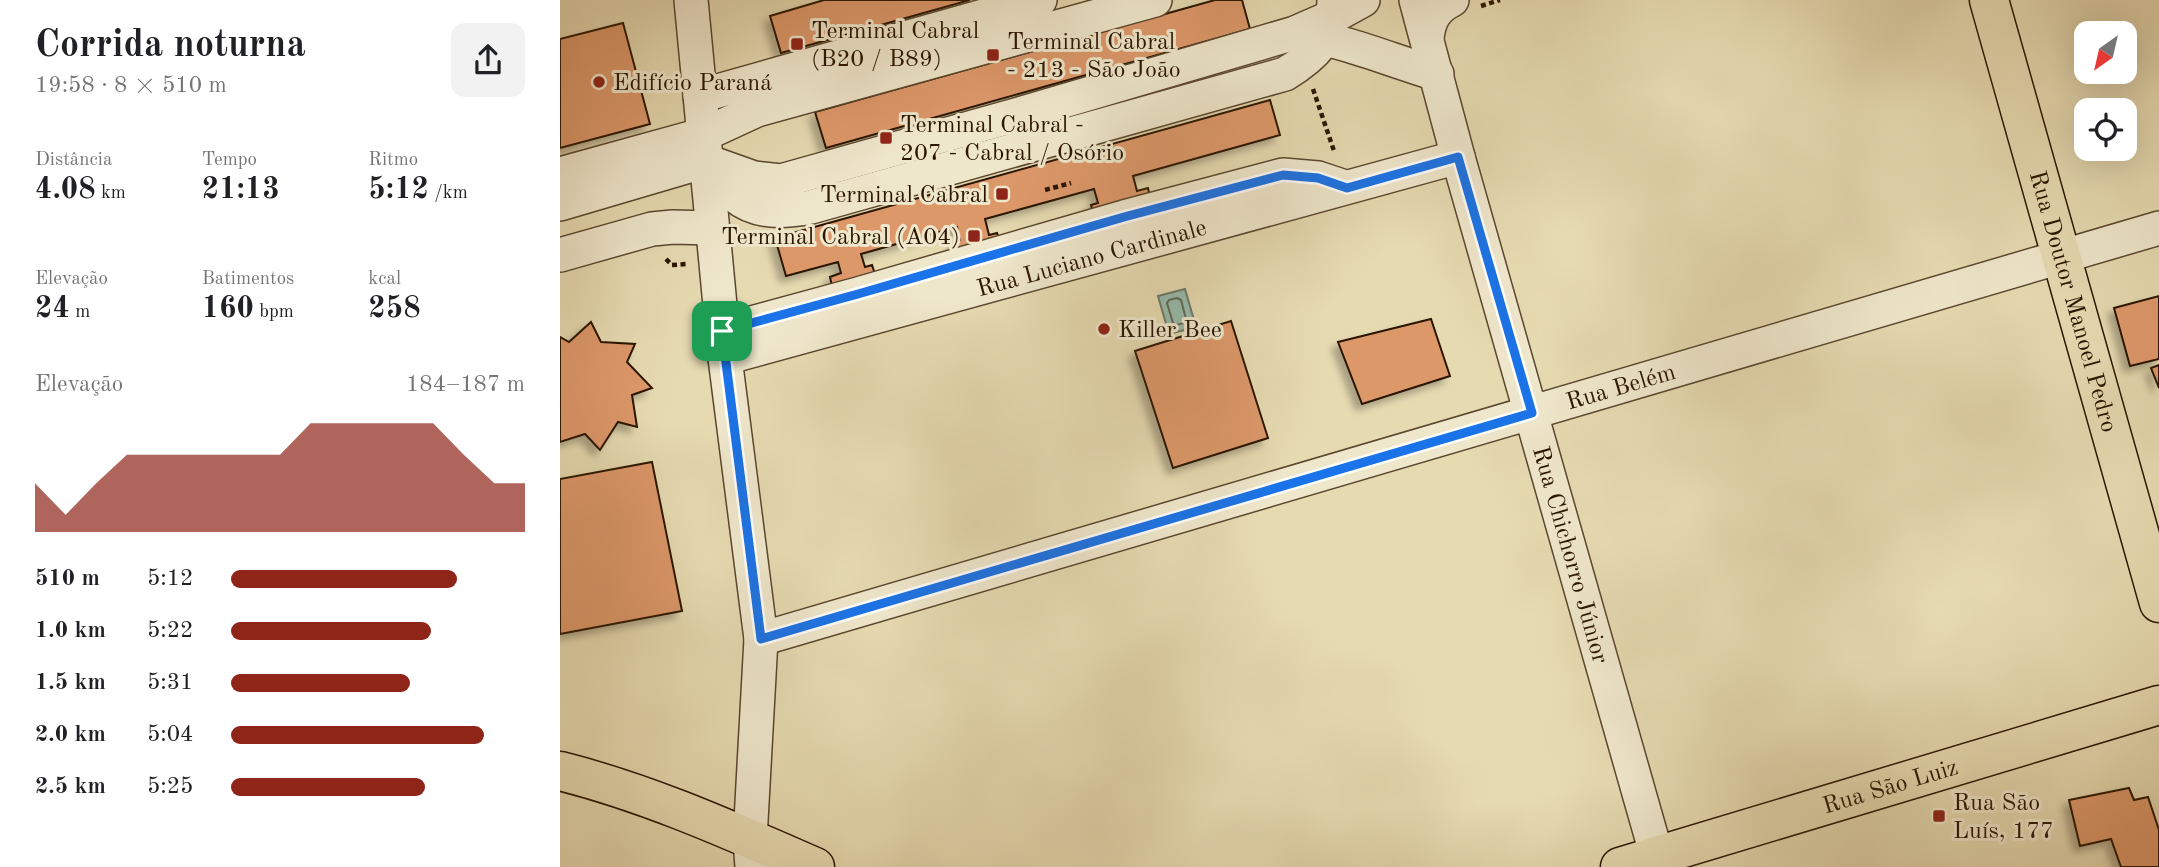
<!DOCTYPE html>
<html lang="pt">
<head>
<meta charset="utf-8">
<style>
	:root { --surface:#fff; --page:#f2f2f2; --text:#202124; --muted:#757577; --accent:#8f2418 }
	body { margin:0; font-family:"Old Standard TT",serif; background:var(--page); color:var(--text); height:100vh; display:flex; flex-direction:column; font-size:26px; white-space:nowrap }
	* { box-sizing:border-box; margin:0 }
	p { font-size:23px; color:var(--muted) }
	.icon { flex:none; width:38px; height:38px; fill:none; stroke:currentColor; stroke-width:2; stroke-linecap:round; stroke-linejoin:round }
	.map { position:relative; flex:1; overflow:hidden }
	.panel { display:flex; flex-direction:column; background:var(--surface); width:560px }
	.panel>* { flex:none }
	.needle { width:46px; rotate:214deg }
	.buttons { position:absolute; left:1514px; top:21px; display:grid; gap:14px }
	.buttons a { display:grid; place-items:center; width:63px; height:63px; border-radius:14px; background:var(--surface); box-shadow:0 7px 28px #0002; font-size:35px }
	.pin { position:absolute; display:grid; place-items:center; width:60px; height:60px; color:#fff; margin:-30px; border-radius:14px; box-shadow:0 4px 10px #0006 }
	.round { display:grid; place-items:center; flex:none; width:74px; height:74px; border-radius:14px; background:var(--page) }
	.head { display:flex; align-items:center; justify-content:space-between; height:119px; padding:0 35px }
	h1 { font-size:38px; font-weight:800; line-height:52px }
	.metrics { display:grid; grid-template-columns:repeat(3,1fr); gap:10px; height:119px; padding:7px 35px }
	.metrics div { display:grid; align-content:center }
	.metrics b { font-size:30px; font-weight:800 }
	.metrics small { font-size:19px; font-weight:400 }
	.metrics p { font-size:19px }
	.chart { height:196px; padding:14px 35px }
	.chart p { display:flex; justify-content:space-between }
	.chart svg { width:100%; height:126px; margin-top:7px; fill:var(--accent); opacity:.7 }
	ul { padding:0 35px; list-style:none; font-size:23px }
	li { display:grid; grid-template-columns:112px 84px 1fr; align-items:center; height:52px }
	li i { height:18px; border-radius:9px; background:var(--accent) }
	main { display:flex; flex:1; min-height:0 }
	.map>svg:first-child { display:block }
	.water { fill:#96bbad; stroke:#6b7969; stroke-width:2 }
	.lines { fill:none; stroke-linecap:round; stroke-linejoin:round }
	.shore { stroke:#606858; stroke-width:2 }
	.building { fill:#dd986a; stroke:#2b1602; stroke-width:2; filter:url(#shadow) }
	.minor-casing { stroke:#5a472e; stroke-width:36 }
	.major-casing { stroke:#2b1602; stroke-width:41 }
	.path { stroke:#2b1602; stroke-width:4.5; stroke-dasharray:5 3.5; stroke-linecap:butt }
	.minor { stroke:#efe7cc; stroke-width:33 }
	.major { stroke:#e6dab1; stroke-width:38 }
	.route-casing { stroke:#fff; stroke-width:14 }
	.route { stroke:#1a73e8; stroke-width:9 }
	.poi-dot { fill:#8f2418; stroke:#efe7cc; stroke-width:2.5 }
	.labels { text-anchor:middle; stroke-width:6; stroke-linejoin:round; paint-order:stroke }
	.poi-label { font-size:24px; fill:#2b1602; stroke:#efe7cc; text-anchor:start }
	.street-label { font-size:24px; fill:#2b1602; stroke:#efe7cc }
</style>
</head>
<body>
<main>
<section class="panel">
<div class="head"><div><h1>Corrida noturna</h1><p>19:58 · 8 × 510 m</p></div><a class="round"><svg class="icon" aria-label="share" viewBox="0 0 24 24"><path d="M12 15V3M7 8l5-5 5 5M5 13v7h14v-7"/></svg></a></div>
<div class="metrics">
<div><p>Distância</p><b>4.08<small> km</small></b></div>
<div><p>Tempo</p><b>21:13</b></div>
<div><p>Ritmo</p><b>5:12<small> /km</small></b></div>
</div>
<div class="metrics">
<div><p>Elevação</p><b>24<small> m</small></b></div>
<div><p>Batimentos</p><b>160<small> bpm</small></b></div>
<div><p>kcal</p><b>258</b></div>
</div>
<div class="chart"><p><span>Elevação</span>184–187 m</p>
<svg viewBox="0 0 160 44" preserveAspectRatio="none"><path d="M0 44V27L10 38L20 27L30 17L40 17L50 17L60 17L70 17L80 17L90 6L100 6L110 6L120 6L130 6L140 17L150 27L160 27V44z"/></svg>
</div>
<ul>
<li><b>510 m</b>5:12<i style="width:77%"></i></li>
<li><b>1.0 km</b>5:22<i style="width:68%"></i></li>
<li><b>1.5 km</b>5:31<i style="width:61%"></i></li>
<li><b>2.0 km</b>5:04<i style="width:86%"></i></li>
<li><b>2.5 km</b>5:25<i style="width:66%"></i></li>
</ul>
</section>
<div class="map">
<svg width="1599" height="867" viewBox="0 0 1599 867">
	<defs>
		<filter id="shadow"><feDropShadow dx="-6" dy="6" stdDeviation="3.5" flood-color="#0004"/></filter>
	</defs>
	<rect width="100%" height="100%" fill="#e6dab1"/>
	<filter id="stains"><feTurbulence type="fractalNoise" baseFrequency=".00286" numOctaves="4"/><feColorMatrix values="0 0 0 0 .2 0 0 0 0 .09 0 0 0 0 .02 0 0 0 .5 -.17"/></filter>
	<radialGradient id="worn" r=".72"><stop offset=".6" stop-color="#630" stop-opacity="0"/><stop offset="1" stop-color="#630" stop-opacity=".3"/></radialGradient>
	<polygon class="water" points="625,289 636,327 609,334 598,296"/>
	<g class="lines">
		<polygon class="shore" points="617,298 621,300 626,319 624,323 616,325 613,323 607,303 609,300"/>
	</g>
	<g class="building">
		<polygon points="264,0 410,0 221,53 210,16"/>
		<polygon points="655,0 682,0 690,29 266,148 255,112"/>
		<polygon points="63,23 90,124 0,148 0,39"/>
		<polygon points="710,100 720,135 573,176 577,191 588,188 590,197 533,213 531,205 538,203 534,189 425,219 429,235 437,233 439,239 397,251 394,241 400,240 397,227 301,254 305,267 312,265 315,274 272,286 270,277 281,273 278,262 226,276 215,238"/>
		<polygon points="1599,296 1599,359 1570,366 1554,308"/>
		<polygon points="871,319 890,376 802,404 778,342"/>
		<polygon points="671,321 708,438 613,468 575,351"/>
		<polygon points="31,322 41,342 75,344 67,362 92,388 72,395 77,427 58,422 40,450 25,434 0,442 0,337 9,342"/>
		<polygon points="1599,365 1599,388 1591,368"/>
		<polygon points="92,462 122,611 0,634 0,479"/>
		<polygon points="1569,788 1574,800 1588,797 1599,830 1599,867 1561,867 1551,839 1520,846 1509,800"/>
	</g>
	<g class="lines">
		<defs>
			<g id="minor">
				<polyline points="131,0 165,358 201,639 190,839 192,867"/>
				<path id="s1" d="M856,0L898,157L1100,867"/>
				<path d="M746,35C791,43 833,61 877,74"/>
				<path d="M867,38C869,20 875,8 892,0"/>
				<polyline points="140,96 480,0"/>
				<path d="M146,161C155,172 164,186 175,196C197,214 224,212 251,207L725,74C755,56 774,37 774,0"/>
				<polyline points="149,162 194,178 221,181 449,117 735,33 774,16 803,0"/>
				<polyline points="0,174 145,134 197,110 595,0"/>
				<polyline points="0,204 146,161"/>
				<polyline points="0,255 92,229 113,227 152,228"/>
				<polyline points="162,331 298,294 564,217 723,175 758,178 785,187"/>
				<path id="s2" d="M165,358L898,157"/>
				<path id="s3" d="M201,639L1599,228"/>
			</g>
			<g id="major">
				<path id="s4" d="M1429,0L1599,603"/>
				<path d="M0,771C88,793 172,831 255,867"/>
				<path id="s5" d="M1060,867L1599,705"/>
			</g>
		</defs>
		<use href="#minor" class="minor-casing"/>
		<use href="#major" class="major-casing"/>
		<g class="path">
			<polyline points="921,6 940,0"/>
			<polyline points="753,89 774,151"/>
			<polyline points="485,190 511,183"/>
			<polyline points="106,259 112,265 126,264"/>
		</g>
		<use href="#minor" class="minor"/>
		<use href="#major" class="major"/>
	</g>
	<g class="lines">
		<defs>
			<polygon id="route" points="898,157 972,413 201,639 162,331 298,294 564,217 723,175 758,178 787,188"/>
		</defs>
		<use href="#route" class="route-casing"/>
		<use href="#route" class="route"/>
	</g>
	<g class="poi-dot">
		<rect x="230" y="37" width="14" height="14" rx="3.5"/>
		<rect x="426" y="48" width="14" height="14" rx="3.5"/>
		<circle cx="39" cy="82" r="7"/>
		<rect x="319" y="131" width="14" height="14" rx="3.5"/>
		<rect x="435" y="187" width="14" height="14" rx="3.5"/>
		<rect x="407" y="229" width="14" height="14" rx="3.5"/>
		<circle cx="544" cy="329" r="7"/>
		<rect x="1372" y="809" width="14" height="14" rx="3.5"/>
	</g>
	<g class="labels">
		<g class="poi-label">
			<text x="251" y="38">Terminal Cabral<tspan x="251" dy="28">(B20 / B89)</tspan></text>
			<text x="447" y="49">Terminal Cabral<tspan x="447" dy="28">- 213 - São João</tspan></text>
			<text x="53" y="90">Edifício Paraná</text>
			<text x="340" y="132">Terminal Cabral -<tspan x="340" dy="28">207 - Cabral / Osório</tspan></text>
			<text x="428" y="202" text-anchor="end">Terminal Cabral</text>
			<text x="400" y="244" text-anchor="end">Terminal Cabral (A04)</text>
			<text x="558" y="337">Killer Bee</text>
			<text x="1393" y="810">Rua São<tspan x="1393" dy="28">Luís, 177</tspan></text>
		</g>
		<g class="street-label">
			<text dy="8" stroke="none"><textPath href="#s2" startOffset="380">Rua Luciano Cardinale</textPath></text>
			<text dy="8" stroke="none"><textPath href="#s4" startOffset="313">Rua Doutor Manoel Pedro</textPath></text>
			<text dy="8" stroke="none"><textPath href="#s3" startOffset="896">Rua Belém</textPath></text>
			<text dy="8" stroke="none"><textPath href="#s1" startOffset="576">Rua Chichorro Júnior</textPath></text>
			<text dy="8" stroke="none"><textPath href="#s5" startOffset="282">Rua São Luiz</textPath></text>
		</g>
	</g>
	<rect width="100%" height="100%" filter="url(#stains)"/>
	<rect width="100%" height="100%" fill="url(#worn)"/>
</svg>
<div class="buttons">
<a><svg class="needle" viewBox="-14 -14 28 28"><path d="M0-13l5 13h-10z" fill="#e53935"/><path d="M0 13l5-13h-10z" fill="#757577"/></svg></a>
<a><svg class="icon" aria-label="locate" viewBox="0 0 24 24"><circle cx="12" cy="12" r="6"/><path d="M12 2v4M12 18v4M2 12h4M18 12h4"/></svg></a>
</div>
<div class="pin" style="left:162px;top:331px;background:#1e9e55"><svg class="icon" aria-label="arrive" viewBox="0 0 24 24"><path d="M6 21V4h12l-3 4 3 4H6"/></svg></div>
</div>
</main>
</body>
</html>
